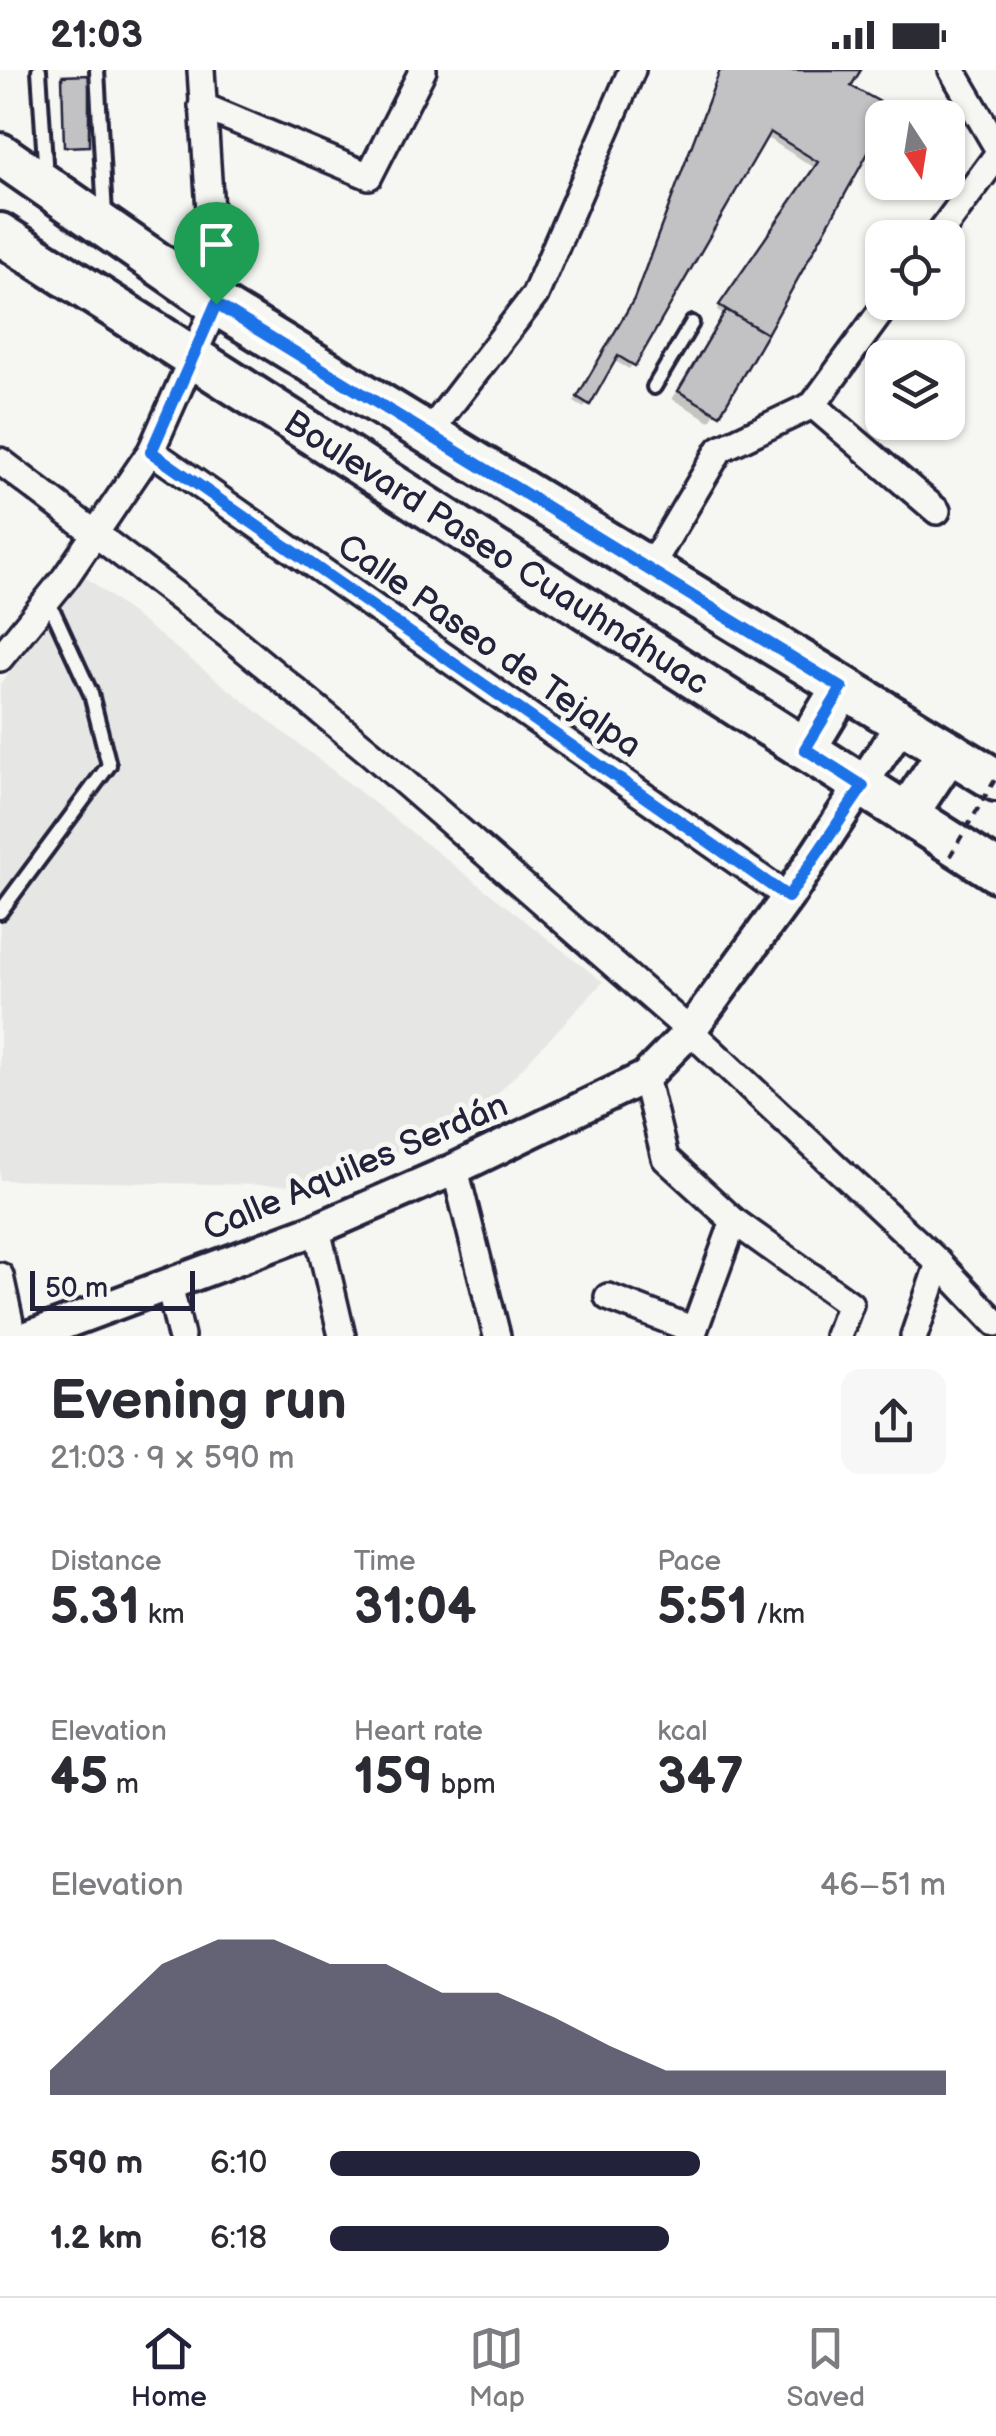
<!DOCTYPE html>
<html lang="en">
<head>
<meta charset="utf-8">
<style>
	:root { --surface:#fff; --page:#f7f7f7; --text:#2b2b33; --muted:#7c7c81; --line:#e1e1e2; --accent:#22223b }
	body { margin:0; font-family:"Balsamiq Sans",sans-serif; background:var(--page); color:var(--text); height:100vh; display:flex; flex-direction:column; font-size:38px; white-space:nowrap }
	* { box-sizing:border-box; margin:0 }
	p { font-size:32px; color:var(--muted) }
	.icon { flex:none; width:55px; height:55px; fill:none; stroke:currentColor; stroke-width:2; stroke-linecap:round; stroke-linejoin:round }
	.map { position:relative; height:1266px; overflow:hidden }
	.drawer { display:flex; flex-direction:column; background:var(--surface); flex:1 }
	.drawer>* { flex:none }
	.needle { width:65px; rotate:168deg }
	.controls { position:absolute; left:865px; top:30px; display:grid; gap:20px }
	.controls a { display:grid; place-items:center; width:100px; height:100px; border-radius:20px; background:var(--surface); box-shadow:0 2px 8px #0004; font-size:50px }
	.scale { position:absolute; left:30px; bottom:25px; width:165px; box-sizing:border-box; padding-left:10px; border:5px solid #22223b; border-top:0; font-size:28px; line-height:35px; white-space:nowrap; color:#22223b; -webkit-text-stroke:8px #f6f6f2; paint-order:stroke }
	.pin { position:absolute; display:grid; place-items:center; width:85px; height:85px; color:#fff; margin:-102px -42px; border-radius:50% 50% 50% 0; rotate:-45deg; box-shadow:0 0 10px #0007 }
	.pin .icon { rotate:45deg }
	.round { display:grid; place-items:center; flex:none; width:105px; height:105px; border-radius:20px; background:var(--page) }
	.overview { display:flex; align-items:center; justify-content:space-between; height:170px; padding:0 50px }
	h1 { font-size:55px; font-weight:800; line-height:75px }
	.figures { display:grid; grid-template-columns:repeat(3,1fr); gap:15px; height:170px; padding:10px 50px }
	.figures div { display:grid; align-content:center }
	.figures b { font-size:50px; font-weight:800 }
	.figures small { font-size:28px; font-weight:400 }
	.figures p { font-size:28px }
	.chart { height:280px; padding:20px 50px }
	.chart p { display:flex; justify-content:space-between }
	.chart svg { width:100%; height:180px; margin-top:10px; fill:var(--accent); opacity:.7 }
	ul { padding:0 50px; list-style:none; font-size:32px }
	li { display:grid; grid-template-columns:160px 120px 1fr; align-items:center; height:75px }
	li i { height:25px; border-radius:12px; background:var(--accent) }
	.status { display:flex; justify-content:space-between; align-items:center; height:70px; padding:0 50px; background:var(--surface); direction:ltr }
	.status svg { height:28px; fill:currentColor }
	.tab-bar { display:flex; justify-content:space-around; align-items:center; height:140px; border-top:2px solid var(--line); background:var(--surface); font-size:28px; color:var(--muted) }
	.tab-bar a { display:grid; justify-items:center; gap:5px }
	.tab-bar .current { color:var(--accent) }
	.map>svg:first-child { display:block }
	.built { fill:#e6e6e4 }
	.shadow { fill:#0003 }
	.building { fill:#c2c2c4; stroke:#22223b; stroke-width:2.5 }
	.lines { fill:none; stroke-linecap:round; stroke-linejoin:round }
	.service-casing { stroke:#22223b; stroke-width:20 }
	.minor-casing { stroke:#22223b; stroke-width:32 }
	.tertiary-casing { stroke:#22223b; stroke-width:38 }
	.primary-casing { stroke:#22223b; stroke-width:48 }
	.service { stroke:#f6f6f2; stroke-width:12 }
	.minor { stroke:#f6f6f2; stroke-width:25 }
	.tertiary { stroke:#f6f6f2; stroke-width:30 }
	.primary { stroke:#f6f6f2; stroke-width:40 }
	.path-bridge { stroke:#22223b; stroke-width:4; stroke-dasharray:8 8; stroke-linecap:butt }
	.route-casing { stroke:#fff; stroke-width:20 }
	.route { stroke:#1a73e8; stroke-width:12 }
	.labels { text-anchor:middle; stroke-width:10; stroke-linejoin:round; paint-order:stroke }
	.street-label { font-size:35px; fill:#22223b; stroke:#f6f6f2 }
</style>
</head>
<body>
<div class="status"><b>21:03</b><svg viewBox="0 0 49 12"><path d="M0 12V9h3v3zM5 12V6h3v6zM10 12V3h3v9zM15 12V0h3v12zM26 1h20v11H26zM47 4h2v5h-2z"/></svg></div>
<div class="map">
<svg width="996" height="1266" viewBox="0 0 996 1266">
	<rect width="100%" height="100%" fill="#f6f6f2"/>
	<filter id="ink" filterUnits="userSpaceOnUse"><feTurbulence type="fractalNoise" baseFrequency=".01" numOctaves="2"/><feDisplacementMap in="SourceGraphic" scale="20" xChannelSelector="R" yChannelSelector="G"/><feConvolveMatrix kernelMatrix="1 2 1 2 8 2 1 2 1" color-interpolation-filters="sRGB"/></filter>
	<g filter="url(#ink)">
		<polygon class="built" points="84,506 603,912 472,1051 323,1116 0,1110 0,614"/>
		<polygon class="shadow" points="720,0 858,0 847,17 882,48 882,53 710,351 672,329 724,245 717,240 815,98 764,66 633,294 629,299 613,290 584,338 574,332 630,236"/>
		<g class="building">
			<polygon points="720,0 861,0 851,16 893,39 888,48 882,48 882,58 767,264 719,235 818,92 770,62 635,296 618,286 590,335 577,327 634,229"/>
			<polygon points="89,5 89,76 64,77 62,6"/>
			<polygon points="726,240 767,264 720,345 678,321"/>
		</g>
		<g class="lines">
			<defs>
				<g id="service">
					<polyline points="39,0 46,107"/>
					<polyline points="97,0 105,145"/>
					<polyline points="654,317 692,253"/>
					<polyline points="0,842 109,695 91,624 48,530"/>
				</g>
				<g id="minor">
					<polyline points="952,0 996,75"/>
					<polyline points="202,36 369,106 423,0"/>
					<polyline points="936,168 996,87"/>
					<polyline points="813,335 937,441"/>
					<polyline points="428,364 535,225 632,0"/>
					<polyline points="151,381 788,827"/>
					<polyline points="0,391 228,565 372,684 690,961 939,1193 996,1253"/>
					<polyline points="649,499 720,379 813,335 888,232"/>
					<polyline points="0,588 65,508 151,381 216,234 201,0"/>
					<polyline points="645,1007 665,1088 734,1151 850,1234 838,1266"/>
					<polyline points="455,1099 497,1266"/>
					<polyline points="317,1159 342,1266"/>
					<polyline points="0,1206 13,1266"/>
					<polyline points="169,1214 181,1266"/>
					<polyline points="608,1227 694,1260"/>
					<polyline points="692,1266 734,1151"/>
					<polyline points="914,1266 939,1193"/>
				</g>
				<polyline id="tertiary" points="30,1266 317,1159 455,1099 645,1007 690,961 788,827 902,653"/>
				<g id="primary">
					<polyline points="0,84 216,234 996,710"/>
					<path id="s1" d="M0,164L996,801"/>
					<polyline points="805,679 842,618"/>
					<polyline points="907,744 949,681"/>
				</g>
			</defs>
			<use href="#service" class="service-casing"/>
			<use href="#minor" class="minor-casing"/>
			<use href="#tertiary" class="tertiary-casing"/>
			<use href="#primary" class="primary-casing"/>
			<use href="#service" class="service"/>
			<use href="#minor" class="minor"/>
			<use href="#tertiary" class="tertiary"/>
			<use href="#primary" class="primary"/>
			<polyline class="path-bridge" points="950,786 996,708"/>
		</g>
	</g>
	<g class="lines" filter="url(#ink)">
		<defs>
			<polygon id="route" points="216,234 842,618 805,679 863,716 788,827 151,382"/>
		</defs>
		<use href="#route" class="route-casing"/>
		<use href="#route" class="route"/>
	</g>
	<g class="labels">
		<g class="street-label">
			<text dy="12" stroke="none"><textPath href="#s1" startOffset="590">Boulevard Paseo Cuauhnáhuac</textPath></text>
			<text transform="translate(490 575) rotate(35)" y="12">Calle Paseo de Tejalpa</text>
			<text transform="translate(355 1096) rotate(-23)" y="12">Calle Aquiles Serdán</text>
		</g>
	</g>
</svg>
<div class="controls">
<a><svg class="needle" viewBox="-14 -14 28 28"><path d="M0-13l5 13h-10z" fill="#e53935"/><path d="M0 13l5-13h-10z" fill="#7c7c81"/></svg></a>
<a><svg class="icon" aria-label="locate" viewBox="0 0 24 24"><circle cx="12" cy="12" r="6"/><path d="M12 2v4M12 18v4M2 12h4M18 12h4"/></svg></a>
<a><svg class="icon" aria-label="layers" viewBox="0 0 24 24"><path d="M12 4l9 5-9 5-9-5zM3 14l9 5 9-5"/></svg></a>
</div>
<div class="scale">50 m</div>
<div class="pin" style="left:216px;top:234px;background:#1e9e55"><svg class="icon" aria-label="arrive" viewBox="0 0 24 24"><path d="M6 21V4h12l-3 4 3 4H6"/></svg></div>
</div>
<section class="drawer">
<div class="overview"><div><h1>Evening run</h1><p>21:03 · 9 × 590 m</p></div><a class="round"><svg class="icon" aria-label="share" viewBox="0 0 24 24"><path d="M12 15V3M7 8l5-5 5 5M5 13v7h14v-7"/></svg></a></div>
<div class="figures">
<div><p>Distance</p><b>5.31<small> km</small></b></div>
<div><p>Time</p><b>31:04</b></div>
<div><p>Pace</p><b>5:51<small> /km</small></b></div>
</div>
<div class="figures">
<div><p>Elevation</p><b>45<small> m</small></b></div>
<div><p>Heart rate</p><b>159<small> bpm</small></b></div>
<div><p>kcal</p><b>347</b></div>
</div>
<div class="chart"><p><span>Elevation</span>46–51 m</p>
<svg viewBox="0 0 160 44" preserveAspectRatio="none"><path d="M0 44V38L10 25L20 12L30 6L40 6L50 12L60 12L70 19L80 19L90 25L100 32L110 38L120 38L130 38L140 38L150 38L160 38V44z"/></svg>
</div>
<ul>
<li><b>590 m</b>6:10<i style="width:60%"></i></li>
<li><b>1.2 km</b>6:18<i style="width:55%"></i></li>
</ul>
</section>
<nav class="tab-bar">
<a class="current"><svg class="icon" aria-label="home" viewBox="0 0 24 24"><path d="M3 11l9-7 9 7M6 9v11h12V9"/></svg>Home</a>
<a><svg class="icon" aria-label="map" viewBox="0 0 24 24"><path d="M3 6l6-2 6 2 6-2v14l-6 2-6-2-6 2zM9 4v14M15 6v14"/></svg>Map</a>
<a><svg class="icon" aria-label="saved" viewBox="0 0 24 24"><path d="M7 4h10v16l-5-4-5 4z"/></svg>Saved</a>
</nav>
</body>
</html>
